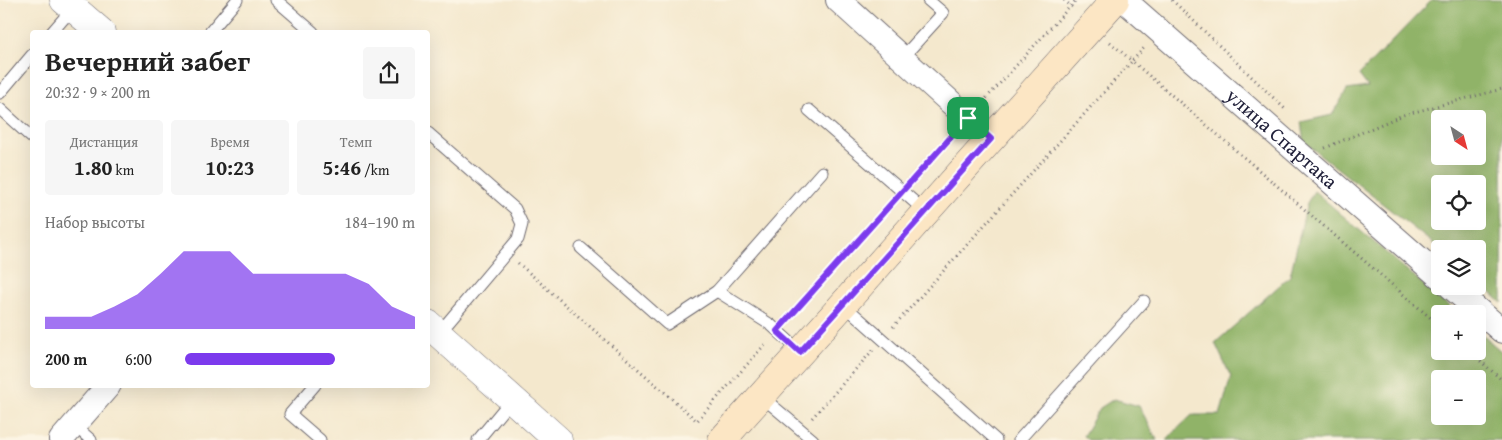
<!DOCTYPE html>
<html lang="ru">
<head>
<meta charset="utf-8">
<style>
	:root { --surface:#fff; --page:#f6f6f6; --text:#222; --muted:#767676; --accent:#7c3aed }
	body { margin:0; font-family:"Gentium Book Plus",serif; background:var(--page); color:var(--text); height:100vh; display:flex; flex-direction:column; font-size:19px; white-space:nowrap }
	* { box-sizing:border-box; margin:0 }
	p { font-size:16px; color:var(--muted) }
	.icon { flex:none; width:28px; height:28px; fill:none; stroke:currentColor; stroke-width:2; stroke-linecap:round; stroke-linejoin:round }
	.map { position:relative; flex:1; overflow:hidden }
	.drawer { position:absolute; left:30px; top:30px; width:400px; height:358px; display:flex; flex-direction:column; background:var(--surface); border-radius:5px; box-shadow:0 5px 20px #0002 }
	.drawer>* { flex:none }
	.needle { width:32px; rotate:144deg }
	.controls { position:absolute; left:1431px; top:110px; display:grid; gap:10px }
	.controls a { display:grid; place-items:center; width:55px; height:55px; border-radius:5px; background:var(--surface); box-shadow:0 5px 20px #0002; font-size:25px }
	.pin { position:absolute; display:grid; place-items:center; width:42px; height:42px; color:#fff; margin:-21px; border-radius:10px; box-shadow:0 2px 8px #0006 }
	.round { display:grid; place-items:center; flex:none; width:52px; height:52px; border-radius:5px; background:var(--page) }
	.overview { display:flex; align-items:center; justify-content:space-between; height:85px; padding:0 15px }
	h1 { font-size:28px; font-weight:700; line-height:38px }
	.stats { display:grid; grid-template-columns:repeat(3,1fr); gap:8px; height:85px; padding:5px 15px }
	.stats div { display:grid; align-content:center; border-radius:5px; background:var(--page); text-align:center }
	.stats b { font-size:21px; font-weight:700 }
	.stats small { font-size:14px; font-weight:400 }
	.stats p { font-size:14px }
	.chart { height:140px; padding:10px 15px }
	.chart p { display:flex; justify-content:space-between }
	.chart svg { width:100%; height:90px; margin-top:5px; fill:var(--accent); opacity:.7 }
	ul { padding:0 15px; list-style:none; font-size:16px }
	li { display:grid; grid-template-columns:80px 60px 1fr; align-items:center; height:38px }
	li i { height:12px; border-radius:6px; background:var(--accent) }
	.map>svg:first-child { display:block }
	.forest { fill:#90b368; stroke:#596a52; fill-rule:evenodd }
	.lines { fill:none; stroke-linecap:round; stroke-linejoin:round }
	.service-casing { stroke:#6c676e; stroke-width:13 }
	.minor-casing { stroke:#6c676e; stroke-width:26 }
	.tertiary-casing { stroke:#6c676e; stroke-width:29 }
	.secondary-casing { stroke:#6c676e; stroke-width:29 }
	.path { stroke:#6c676e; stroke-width:3; stroke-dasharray:1 4; stroke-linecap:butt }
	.service { stroke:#fff; stroke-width:11 }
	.minor { stroke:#fff; stroke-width:24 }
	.tertiary { stroke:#fff; stroke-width:28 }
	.secondary { stroke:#fce6c4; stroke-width:28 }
	.route-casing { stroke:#fff; stroke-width:10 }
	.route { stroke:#7c3aed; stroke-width:6 }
	.labels { text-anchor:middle; stroke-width:4.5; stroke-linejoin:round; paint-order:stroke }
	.street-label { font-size:20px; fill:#22223b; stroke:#fcf5e5 }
</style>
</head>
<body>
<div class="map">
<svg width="1502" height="440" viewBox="0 0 1502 440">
	<rect width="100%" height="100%" fill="#fcf5e5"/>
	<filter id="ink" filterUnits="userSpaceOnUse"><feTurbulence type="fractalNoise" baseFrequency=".02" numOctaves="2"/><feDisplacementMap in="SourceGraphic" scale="10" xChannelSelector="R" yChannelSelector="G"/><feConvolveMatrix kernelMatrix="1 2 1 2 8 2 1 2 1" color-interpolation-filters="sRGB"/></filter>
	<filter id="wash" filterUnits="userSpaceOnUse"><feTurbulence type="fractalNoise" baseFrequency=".0096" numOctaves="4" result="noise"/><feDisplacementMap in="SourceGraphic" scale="20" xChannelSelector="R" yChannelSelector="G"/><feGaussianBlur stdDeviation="1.12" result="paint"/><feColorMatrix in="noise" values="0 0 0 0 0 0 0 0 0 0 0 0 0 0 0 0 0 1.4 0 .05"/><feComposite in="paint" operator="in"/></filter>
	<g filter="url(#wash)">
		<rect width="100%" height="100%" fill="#f4e8cd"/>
		<g class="forest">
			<path d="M1432,0H1502V303L1478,281V249H1440L1304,142L1301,122L1332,115L1347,90L1368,87L1359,75ZM1440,119H1478V156H1440ZM1440,184H1478V221H1440Z"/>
			<path d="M1314,191L1458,314H1440V351H1478V331L1502,352V440H1166L1192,415H1220L1231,377L1215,343L1290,276L1307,203ZM1440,379H1478V416H1440Z"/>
			<polygon points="1114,399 1139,406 1157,440 1088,440 1083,436 1100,408"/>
		</g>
	</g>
	<g filter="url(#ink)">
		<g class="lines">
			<defs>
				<g id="service">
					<polyline points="276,0 313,32"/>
					<polyline points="52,32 73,8"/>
					<polyline points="210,32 237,0"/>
					<polyline points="902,58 943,13 928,0"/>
					<polyline points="0,93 32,55"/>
					<polyline points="0,109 32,138"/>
					<polyline points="809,110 926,212"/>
					<polyline points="428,133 515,209 522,224 518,239 438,334"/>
					<polyline points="581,248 667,324 717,291 771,325 801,352"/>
					<polyline points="717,291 822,172"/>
					<polyline points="844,305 996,440"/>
					<polyline points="315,385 290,414 320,440"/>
					<polyline points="761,396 813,440"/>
					<polyline points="74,425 91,440"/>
					<polyline points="478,440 512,399"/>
					<polyline points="1019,440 1144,301"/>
				</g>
				<g id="minor">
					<polyline points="838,0 991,139"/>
					<path id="s1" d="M1124,0L1440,277"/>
					<polyline points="1450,286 1502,331"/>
					<polyline points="61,440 109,385"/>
				</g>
				<g id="tertiary">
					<polyline points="64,0 101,32"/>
					<polyline points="428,324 558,440"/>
				</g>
				<polyline id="secondary" points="722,440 1115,0"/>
			</defs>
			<use href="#service" class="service-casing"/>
			<use href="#minor" class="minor-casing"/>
			<use href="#tertiary" class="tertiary-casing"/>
			<use href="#secondary" class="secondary-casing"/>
			<g class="path">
				<polyline points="1064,0 1072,7"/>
				<polyline points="1172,0 1285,109"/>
				<polyline points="1110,42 1132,61 1145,47"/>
				<polyline points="983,102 1076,0"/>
				<polyline points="1325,148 1403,115 1502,89"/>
				<polyline points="913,180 954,134"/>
				<polyline points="518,263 697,421 767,342"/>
				<polyline points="788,319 892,203"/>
				<polyline points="893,327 1132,61 1440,326"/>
				<polyline points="1469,351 1502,380"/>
				<polyline points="812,418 873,350"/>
			</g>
			<use href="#service" class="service"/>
			<use href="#minor" class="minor"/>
			<use href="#tertiary" class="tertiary"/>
			<use href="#secondary" class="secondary"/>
		</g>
	</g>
	<g class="lines" filter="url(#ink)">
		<defs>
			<polygon id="route" points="968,118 991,139 800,352 777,331"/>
		</defs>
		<use href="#route" class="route-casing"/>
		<use href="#route" class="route"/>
	</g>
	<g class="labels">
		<g class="street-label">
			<text dy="7" stroke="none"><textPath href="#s1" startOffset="210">улица Спартака</textPath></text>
		</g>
	</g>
</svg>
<div class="controls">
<a><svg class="needle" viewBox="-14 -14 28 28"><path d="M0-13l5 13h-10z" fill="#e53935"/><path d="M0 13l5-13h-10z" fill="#767676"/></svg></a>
<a><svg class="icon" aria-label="locate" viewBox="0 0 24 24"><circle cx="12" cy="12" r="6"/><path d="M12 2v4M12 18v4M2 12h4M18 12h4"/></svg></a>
<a><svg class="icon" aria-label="layers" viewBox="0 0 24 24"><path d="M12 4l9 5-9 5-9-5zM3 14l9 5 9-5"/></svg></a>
<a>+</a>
<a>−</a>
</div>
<div class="pin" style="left:968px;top:118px;background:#1e9e55"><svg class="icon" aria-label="arrive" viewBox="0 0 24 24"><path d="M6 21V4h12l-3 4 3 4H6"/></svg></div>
<section class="drawer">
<div class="overview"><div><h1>Вечерний забег</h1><p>20:32 · 9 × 200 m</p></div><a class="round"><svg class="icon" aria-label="share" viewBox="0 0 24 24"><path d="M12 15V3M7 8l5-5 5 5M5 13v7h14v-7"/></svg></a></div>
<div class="stats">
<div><p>Дистанция</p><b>1.80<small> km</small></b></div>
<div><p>Время</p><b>10:23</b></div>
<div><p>Темп</p><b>5:46<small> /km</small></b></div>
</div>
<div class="chart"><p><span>Набор высоты</span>184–190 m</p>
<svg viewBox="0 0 160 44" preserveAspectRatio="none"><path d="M0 44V38L10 38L20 38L30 33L40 27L50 17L60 6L70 6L80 6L90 17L100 17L110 17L120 17L130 17L140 22L150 33L160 38V44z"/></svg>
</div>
<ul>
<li><b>200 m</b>6:00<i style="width:65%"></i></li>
</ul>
</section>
</div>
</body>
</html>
